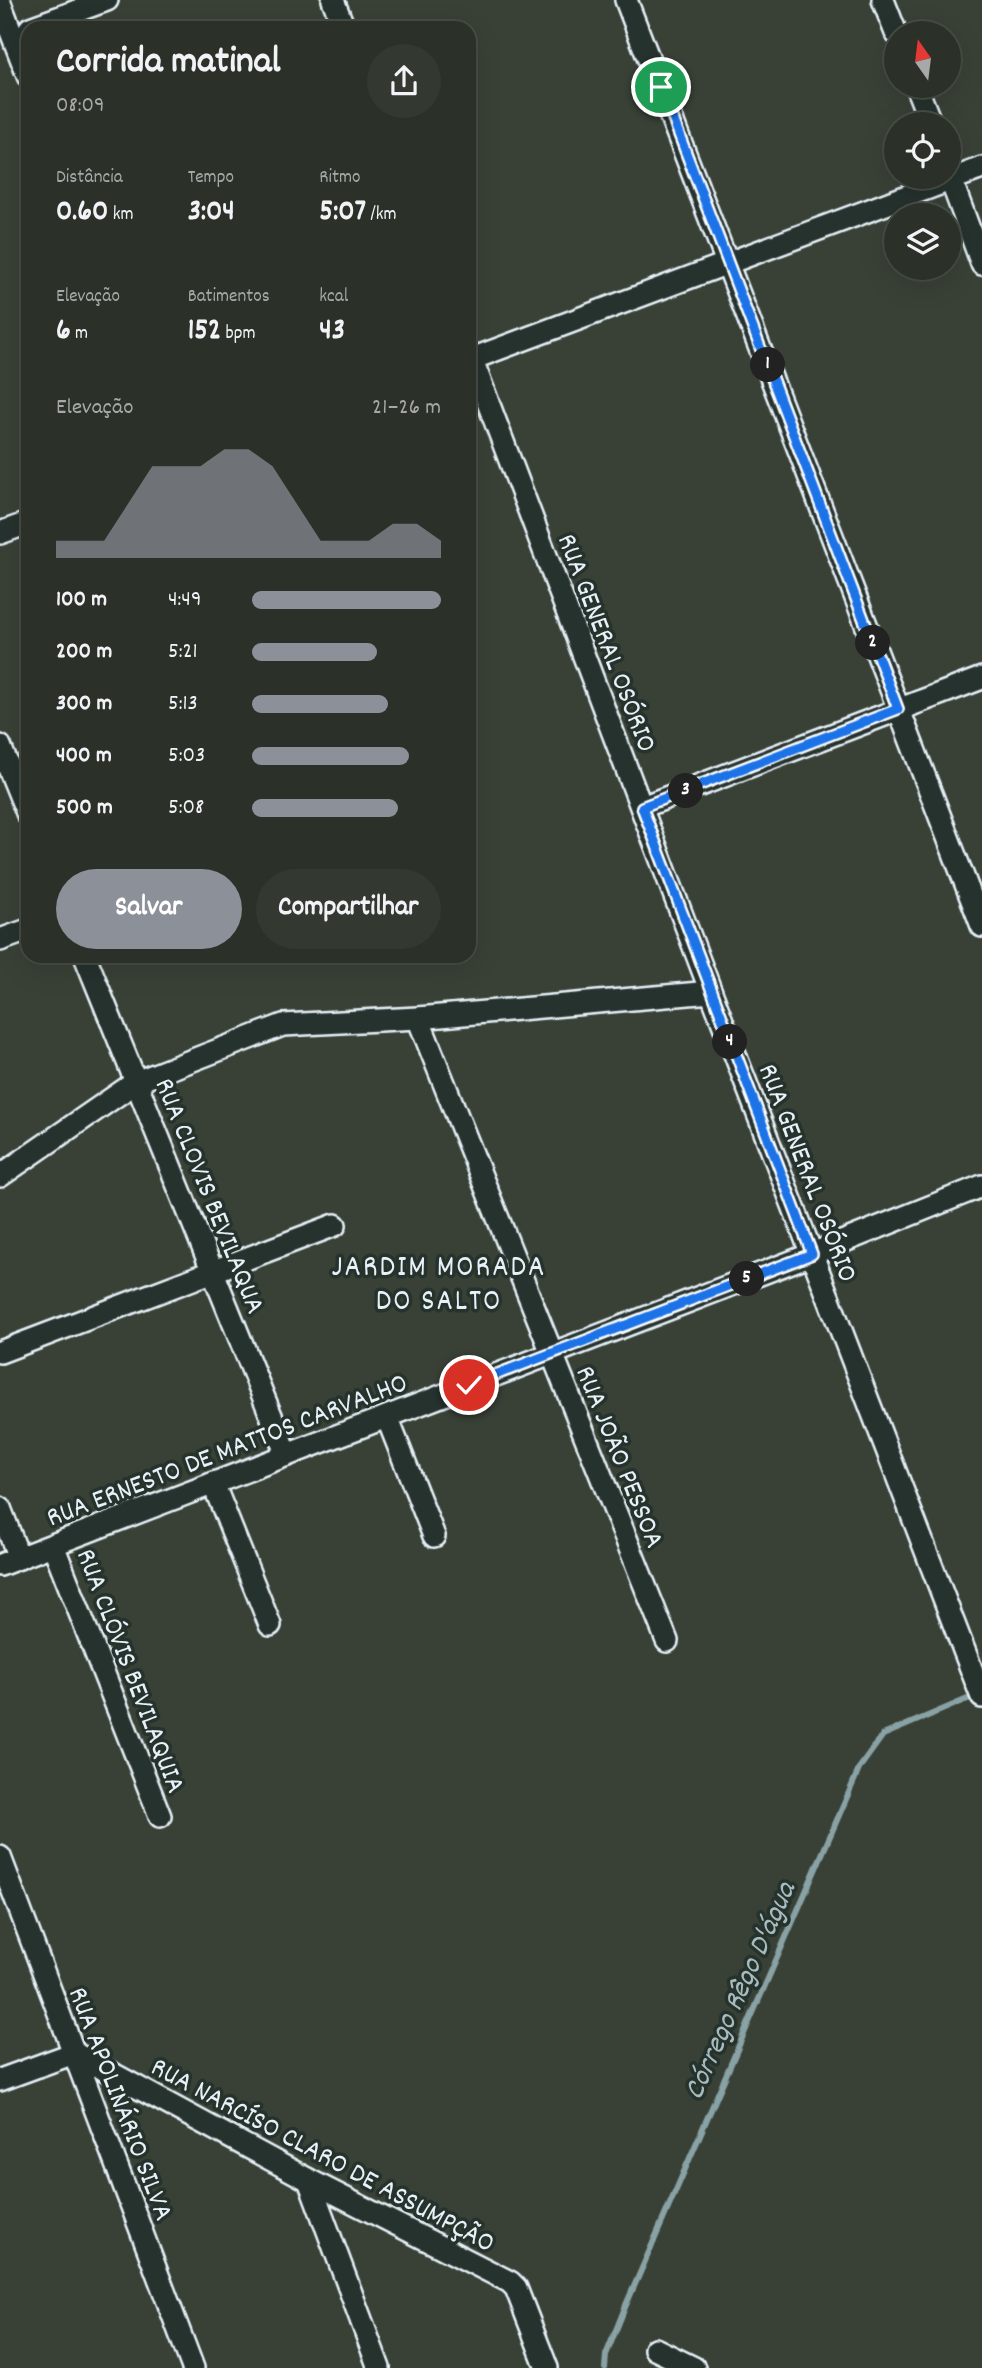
<!DOCTYPE html>
<html lang="pt">
<head>
<meta charset="utf-8">
<style>
	:root { --surface:#2b3129; --page:#333931; --text:#f1f3f6; --muted:#a6a9a8; --line:#474c46; --accent:#8c9099 }
	body { margin:0; font-family:Dekko,sans-serif; background:var(--page); color:var(--text); height:100vh; display:flex; flex-direction:column; font-size:26px; white-space:nowrap }
	* { box-sizing:border-box; margin:0 }
	p { font-size:23px; color:var(--muted) }
	.icon { flex:none; width:38px; height:38px; fill:none; stroke:currentColor; stroke-width:2; stroke-linecap:round; stroke-linejoin:round }
	.map { position:relative; flex:1; overflow:hidden }
	.details { position:absolute; left:21px; top:21px; width:455px; height:942px; display:flex; flex-direction:column; background:var(--surface); border-radius:21px; box-shadow:0 7px 28px #0002,0 0 0 2px var(--line) }
	.details>* { flex:none }
	.needle { width:46px; rotate:346deg }
	.tools { position:absolute; left:884px; top:21px; display:grid; gap:14px }
	.tools a { display:grid; place-items:center; width:77px; height:77px; border-radius:50%; background:var(--surface); box-shadow:0 7px 28px #0002,0 0 0 2px var(--line); font-size:35px }
	.pin { position:absolute; display:grid; place-items:center; width:60px; height:60px; color:#fff; margin:-30px; border:4px solid #fff; border-radius:50%; box-shadow:0 2px 7px #0007 }
	.km { position:absolute; width:35px; height:35px; margin:-18px; border-radius:50%; background:#222; color:#fff; font-size:19px; line-height:35px; text-align:center }
	.round { display:grid; place-items:center; flex:none; width:74px; height:74px; border-radius:37px; background:var(--page) }
	.head { display:flex; align-items:center; justify-content:space-between; height:119px; padding:0 35px }
	h1 { font-size:38px; font-weight:700; line-height:52px }
	.stats { display:grid; grid-template-columns:repeat(3,1fr); gap:10px; height:119px; padding:7px 35px }
	.stats div { display:grid; align-content:center }
	.stats b { font-size:30px; font-weight:700 }
	.stats small { font-size:19px; font-weight:400 }
	.stats p { font-size:19px }
	.chart { height:196px; padding:14px 35px }
	.chart p { display:flex; justify-content:space-between }
	.chart svg { width:100%; height:126px; margin-top:7px; fill:var(--accent); opacity:.7 }
	.action { display:flex; gap:14px; margin-top:auto; padding:14px 35px }
	.action a { flex:1; height:80px; border-radius:42px; background:var(--accent); color:#fff; font-size:28px; font-weight:700; line-height:80px; text-align:center }
	.action a+a { background:var(--page); color:var(--text) }
	ul { padding:0 35px; list-style:none; font-size:23px }
	li { display:grid; grid-template-columns:112px 84px 1fr; align-items:center; height:52px }
	li i { height:18px; border-radius:9px; background:var(--accent) }
	.map>svg:first-child { display:block }
	.lines { fill:none; stroke-linecap:round; stroke-linejoin:round }
	.stream { stroke:#89a2a5; stroke-width:6 }
	.street-casing { stroke:#e8f1f8; stroke-width:26 }
	.street { stroke:#26332d; stroke-width:21 }
	.route-casing { stroke:#fff; stroke-width:14 }
	.route { stroke:#1a73e8; stroke-width:9 }
	.labels { text-anchor:middle; stroke-width:7; stroke-linejoin:round; paint-order:stroke }
	.street-label { font-size:28px; fill:#e8f1f8; stroke:#26332d }
	.neighbourhood-label { font-size:30px; letter-spacing:2px; fill:#e8f1f8; stroke:#26332d }
	.water-label { font-size:30px; font-style:italic; fill:#a8bcc0; stroke:#26332d }
</style>
</head>
<body>
<div class="map">
<svg width="982" height="2368" viewBox="0 0 982 2368">
	<rect width="100%" height="100%" fill="#394137"/>
	<filter id="ink" filterUnits="userSpaceOnUse"><feTurbulence type="fractalNoise" baseFrequency=".0143" numOctaves="2"/><feDisplacementMap in="SourceGraphic" scale="14" xChannelSelector="R" yChannelSelector="G"/><feConvolveMatrix kernelMatrix="1 2 1 2 8 2 1 2 1" color-interpolation-filters="sRGB"/></filter>
	<g filter="url(#ink)">
		<g class="lines">
			<polyline class="stream" points="605,2368 606,2355 626,2305 860,1767 883,1735 977,1695"/>
			<defs>
				<g id="street">
					<polyline points="333,0 344,28"/>
					<polyline points="626,0 982,926"/>
					<polyline points="883,0 896,33"/>
					<polyline points="0,3 28,76"/>
					<polyline points="30,28 107,0"/>
					<polyline points="916,86 931,124"/>
					<polyline points="948,172 982,264"/>
					<polyline points="469,352 711,992 982,1697"/>
					<polyline points="469,360 982,168"/>
					<polyline points="0,533 28,523"/>
					<polyline points="0,746 28,815"/>
					<polyline points="642,807 982,678"/>
					<polyline points="0,940 28,930"/>
					<polyline points="85,956 287,1455"/>
					<polyline points="418,1018 667,1641"/>
					<polyline points="0,1176 136,1082 283,1025 418,1018 711,992"/>
					<polyline points="0,1352 335,1225"/>
					<polyline points="387,1417 434,1536"/>
					<polyline points="213,1483 270,1625"/>
					<polyline points="0,1508 19,1558"/>
					<polyline points="53,1545 160,1816"/>
					<polyline points="0,1565 812,1254 982,1186"/>
					<polyline points="0,1857 193,2368"/>
					<polyline points="0,2080 74,2053 309,2180 510,2282 516,2288 547,2368"/>
					<polyline points="309,2180 379,2368"/>
					<polyline points="655,2349 694,2368"/>
				</g>
			</defs>
			<use href="#street" class="street-casing"/>
			<use href="#street" class="street"/>
		</g>
	</g>
	<g class="lines" filter="url(#ink)">
		<defs>
			<polyline id="route" points="469,1385 812,1254 642,807 898,709 661,87"/>
		</defs>
		<use href="#route" class="route-casing"/>
		<use href="#route" class="route"/>
	</g>
	<g class="labels">
		<g class="street-label">
			<text transform="translate(609 642) rotate(69)" y="10">RUA GENERAL OSÓRIO</text>
			<text transform="translate(810 1172) rotate(69)" y="10">RUA GENERAL OSÓRIO</text>
			<text transform="translate(212 1195) rotate(68)" y="10">RUA CLOVIS BEVILAQUA</text>
			<text transform="translate(226 1448) rotate(-21)" y="10">RUA ERNESTO DE MATTOS CARVALHO</text>
			<text transform="translate(622 1456) rotate(68)" y="10">RUA JOÃO PESSOA</text>
			<text transform="translate(133 1670) rotate(69)" y="10">RUA CLÓVIS BEVILAQUIA</text>
			<text transform="translate(123 2103) rotate(69)" y="10">RUA APOLINÁRIO SILVA</text>
			<text transform="translate(324 2153) rotate(28)" y="10">RUA NARCÍSO CLARO DE ASSUMPÇÃO</text>
		</g>
		<g class="neighbourhood-label">
			<text x="439" y="1275">JARDIM MORADA<tspan x="439" dy="34">DO SALTO</tspan></text>
		</g>
		<g class="water-label">
			<text transform="translate(738 1990) rotate(-66)" y="10">Córrego Rêgo D'água</text>
		</g>
	</g>
</svg>
<div class="tools">
<a><svg class="needle" viewBox="-14 -14 28 28"><path d="M0-13l5 13h-10z" fill="#e53935"/><path d="M0 13l5-13h-10z" fill="#a6a9a8"/></svg></a>
<a><svg class="icon" aria-label="locate" viewBox="0 0 24 24"><circle cx="12" cy="12" r="6"/><path d="M12 2v4M12 18v4M2 12h4M18 12h4"/></svg></a>
<a><svg class="icon" aria-label="layers" viewBox="0 0 24 24"><path d="M12 4l9 5-9 5-9-5zM3 14l9 5 9-5"/></svg></a>
</div>
<div class="pin" style="left:661px;top:87px;background:#1e9e55"><svg class="icon" aria-label="arrive" viewBox="0 0 24 24"><path d="M6 21V4h12l-3 4 3 4H6"/></svg></div>
<div class="pin" style="left:469px;top:1385px;background:#d93025"><svg class="icon" aria-label="check" viewBox="0 0 24 24"><path d="M5 12l5 5 9-10"/></svg></div>
<b class="km" style="left:768px;top:365px">1</b>
<b class="km" style="left:873px;top:643px">2</b>
<b class="km" style="left:686px;top:791px">3</b>
<b class="km" style="left:730px;top:1042px">4</b>
<b class="km" style="left:747px;top:1279px">5</b>
<section class="details">
<div class="head"><div><h1>Corrida matinal</h1><p>08:09</p></div><a class="round"><svg class="icon" aria-label="share" viewBox="0 0 24 24"><path d="M12 15V3M7 8l5-5 5 5M5 13v7h14v-7"/></svg></a></div>
<div class="stats">
<div><p>Distância</p><b>0.60<small> km</small></b></div>
<div><p>Tempo</p><b>3:04</b></div>
<div><p>Ritmo</p><b>5:07<small> /km</small></b></div>
</div>
<div class="stats">
<div><p>Elevação</p><b>6<small> m</small></b></div>
<div><p>Batimentos</p><b>152<small> bpm</small></b></div>
<div><p>kcal</p><b>43</b></div>
</div>
<div class="chart"><p><span>Elevação</span>21–26 m</p>
<svg viewBox="0 0 160 44" preserveAspectRatio="none"><path d="M0 44V38L10 38L20 38L30 25L40 12L50 12L60 12L70 6L80 6L90 12L100 25L110 38L120 38L130 38L140 32L150 32L160 38V44z"/></svg>
</div>
<ul>
<li><b>100 m</b>4:49<i style="width:100%"></i></li>
<li><b>200 m</b>5:21<i style="width:66%"></i></li>
<li><b>300 m</b>5:13<i style="width:72%"></i></li>
<li><b>400 m</b>5:03<i style="width:83%"></i></li>
<li><b>500 m</b>5:08<i style="width:77%"></i></li>
</ul>
<div class="action"><a>Salvar</a><a>Compartilhar</a></div>
</section>
</div>
</body>
</html>
